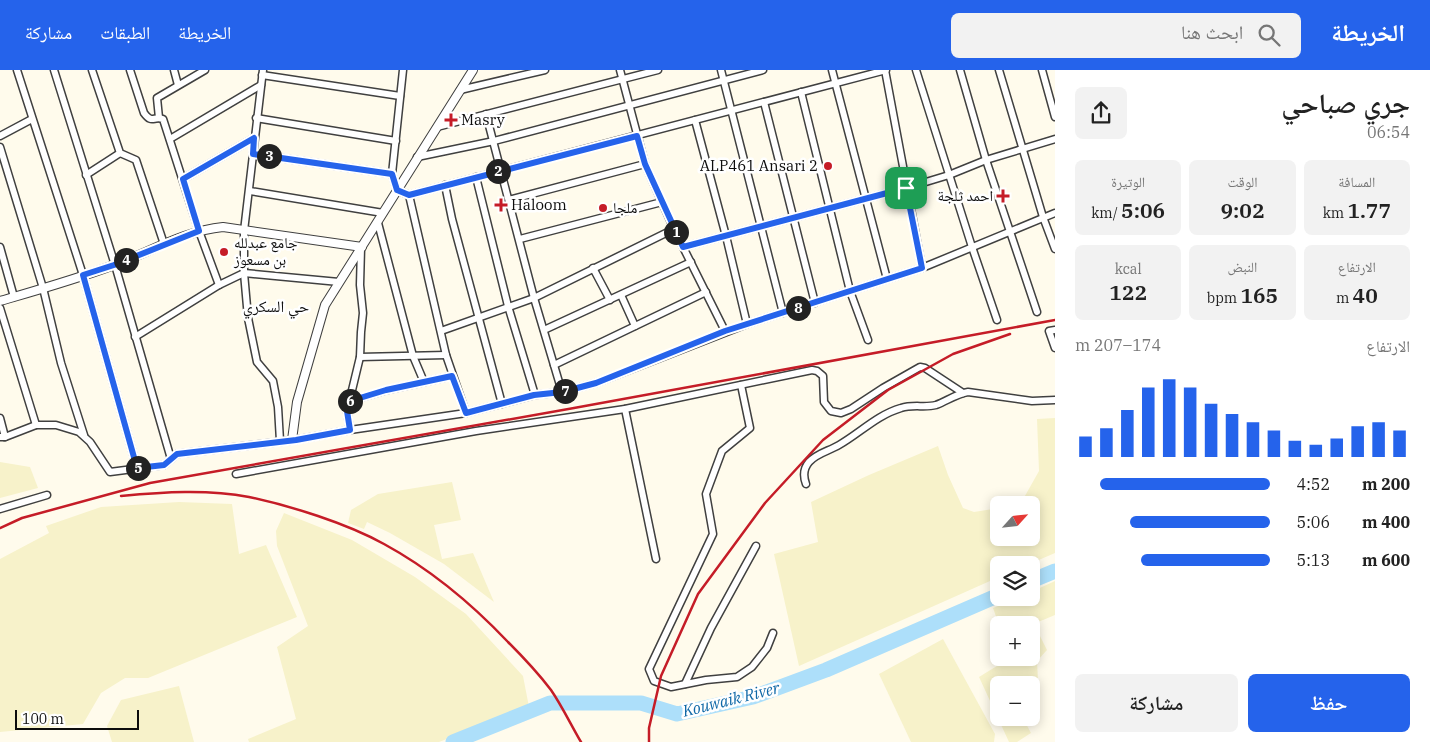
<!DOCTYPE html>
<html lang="ar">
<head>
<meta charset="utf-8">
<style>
	:root { --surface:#fff; --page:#f2f2f2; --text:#222; --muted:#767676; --accent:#2563eb }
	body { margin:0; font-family:"IBM Plex Serif","Noto Naskh Arabic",serif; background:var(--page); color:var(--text); direction:rtl; height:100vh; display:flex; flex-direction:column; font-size:19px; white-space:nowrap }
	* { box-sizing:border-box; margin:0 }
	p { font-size:16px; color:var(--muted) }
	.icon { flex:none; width:28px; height:28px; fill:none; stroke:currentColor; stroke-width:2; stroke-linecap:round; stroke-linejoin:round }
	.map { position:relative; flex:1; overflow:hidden; direction:ltr }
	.side { display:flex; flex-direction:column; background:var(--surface); width:375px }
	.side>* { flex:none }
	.needle { width:32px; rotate:63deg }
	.fabs { position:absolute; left:990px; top:426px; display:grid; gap:10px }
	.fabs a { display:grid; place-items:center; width:50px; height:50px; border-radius:8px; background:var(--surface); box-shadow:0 2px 12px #0003; font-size:25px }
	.scale { position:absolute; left:15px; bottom:12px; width:124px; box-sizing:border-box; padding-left:5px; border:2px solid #0d0d0d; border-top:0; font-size:14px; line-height:18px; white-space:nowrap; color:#0d0d0d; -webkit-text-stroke:4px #fff; paint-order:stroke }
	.pin { position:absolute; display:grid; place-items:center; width:42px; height:42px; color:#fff; margin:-21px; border-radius:10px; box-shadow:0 2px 8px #0006 }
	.km { position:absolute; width:25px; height:25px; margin:-12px; border-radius:50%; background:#222; color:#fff; font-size:14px; line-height:25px; text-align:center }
	.round { display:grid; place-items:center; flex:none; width:52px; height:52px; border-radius:8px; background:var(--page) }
	.head { display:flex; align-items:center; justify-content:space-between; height:85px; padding:0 20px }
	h1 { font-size:28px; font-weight:600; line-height:38px }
	.stats { display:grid; grid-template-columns:repeat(3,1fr); gap:8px; height:85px; padding:5px 20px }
	.stats div { display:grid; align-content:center; border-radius:8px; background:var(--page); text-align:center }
	.stats b { font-size:21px; font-weight:600 }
	.stats small { font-size:14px; font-weight:400 }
	.stats p { font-size:14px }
	.chart { height:140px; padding:10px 20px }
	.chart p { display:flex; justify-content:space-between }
	.chart svg { width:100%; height:90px; margin-top:5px; stroke:var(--accent); stroke-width:6 }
	.cta { display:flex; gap:10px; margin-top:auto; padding:10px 20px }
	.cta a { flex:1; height:58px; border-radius:8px; background:var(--accent); color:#fff; font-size:20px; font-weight:600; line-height:58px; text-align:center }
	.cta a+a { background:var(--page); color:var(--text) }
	ul { padding:0 20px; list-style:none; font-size:16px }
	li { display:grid; grid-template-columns:80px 60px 1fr; align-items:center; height:38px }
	li i { height:12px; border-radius:6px; background:var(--accent) }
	header { display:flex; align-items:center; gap:30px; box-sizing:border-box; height:70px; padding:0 25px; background:var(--accent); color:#fff }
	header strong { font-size:24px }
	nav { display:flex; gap:28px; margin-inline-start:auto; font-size:18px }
	.search { width:350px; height:45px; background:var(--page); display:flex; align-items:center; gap:12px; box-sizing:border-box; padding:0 18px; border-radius:8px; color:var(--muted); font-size:19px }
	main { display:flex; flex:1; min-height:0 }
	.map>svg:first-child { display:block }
	.farmland { fill:#f7f2ca }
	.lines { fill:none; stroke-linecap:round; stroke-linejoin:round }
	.river { stroke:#addffa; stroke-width:15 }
	.minor-casing { stroke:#404040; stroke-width:9 }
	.tertiary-casing { stroke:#404040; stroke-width:10 }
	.minor { stroke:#fff; stroke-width:6 }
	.tertiary { stroke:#fff; stroke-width:8 }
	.rail { stroke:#c51c27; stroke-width:2.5 }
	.route-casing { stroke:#fff; stroke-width:10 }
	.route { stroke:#2563eb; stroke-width:6 }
	.poi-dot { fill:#c51c27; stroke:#fff; stroke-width:2 }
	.labels { text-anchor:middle; stroke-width:5; stroke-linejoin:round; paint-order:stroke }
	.poi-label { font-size:15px; fill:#0d0d0d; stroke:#fff; text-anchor:start }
	.neighbourhood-label { font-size:16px; fill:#0d0d0d; stroke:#fff }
	.water-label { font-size:16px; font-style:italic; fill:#0e67a6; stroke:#fff }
</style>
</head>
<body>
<header>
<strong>الخريطة</strong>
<div class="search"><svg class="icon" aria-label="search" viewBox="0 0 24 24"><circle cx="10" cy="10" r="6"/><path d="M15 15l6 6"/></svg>ابحث هنا</div>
<nav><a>الخريطة</a><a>الطبقات</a><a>مشاركة</a></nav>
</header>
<main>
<section class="side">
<div class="head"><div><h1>جري صباحي</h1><p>06:54</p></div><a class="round"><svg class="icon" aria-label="share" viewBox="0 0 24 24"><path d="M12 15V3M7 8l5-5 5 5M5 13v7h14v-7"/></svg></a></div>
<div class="stats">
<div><p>المسافة</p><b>1.77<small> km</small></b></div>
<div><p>الوقت</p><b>9:02</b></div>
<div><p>الوتيرة</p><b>5:06<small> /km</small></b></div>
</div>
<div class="stats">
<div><p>الارتفاع</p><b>40<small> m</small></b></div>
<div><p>النبض</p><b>165<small> bpm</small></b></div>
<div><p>kcal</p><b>122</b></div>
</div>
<div class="chart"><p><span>الارتفاع</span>174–207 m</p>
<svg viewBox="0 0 160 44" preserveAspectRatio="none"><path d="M5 44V34M15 44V30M25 44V21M35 44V10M45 44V6M55 44V10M65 44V18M75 44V23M85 44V27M95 44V31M105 44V36M115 44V38M125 44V35M135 44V29M145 44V27M155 44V31"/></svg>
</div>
<ul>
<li><b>200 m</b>4:52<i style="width:87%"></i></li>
<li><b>400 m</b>5:06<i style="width:72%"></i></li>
<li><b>600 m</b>5:13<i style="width:66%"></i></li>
</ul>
<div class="cta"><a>حفظ</a><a>مشاركة</a></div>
</section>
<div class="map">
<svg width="1055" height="672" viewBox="0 0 1055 672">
	<rect width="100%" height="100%" fill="#fffbec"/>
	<g class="farmland">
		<polygon points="1055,348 1055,483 1027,495 999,495 999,507 799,596 774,484 818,472 811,432 869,405 938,376 948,405 963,438 974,442 999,438 999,468 1031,468 1031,435 1012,435 1021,433 1039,401 1037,349"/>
		<polygon points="0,392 30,397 38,418 0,428"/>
		<polygon points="452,412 461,450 434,455 442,489 473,483 494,532 444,494 390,463 367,452 364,459 348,453 351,440 378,424"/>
		<polygon points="179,432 232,434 239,484 266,475 297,547 148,608 125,608 101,623 83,654 0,662 0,489 49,463 46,456 101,437"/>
		<polygon points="284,443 352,470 415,507 466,544 523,606 529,637 439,672 249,672 248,669 296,649 277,577 308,556 277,476 276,461"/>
		<polygon points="1055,511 1055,545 1031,555 999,555 993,538 1017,528 1031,528 1031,522"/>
		<polygon points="1036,558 1047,580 1037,591 1038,611 1031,615 999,615 999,648 1023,648 1031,663 1017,672 1009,672 979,607 1010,588 1031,588 1031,562"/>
		<polygon points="943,569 995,664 994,672 911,672 879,604"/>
		<polygon points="179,616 194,672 112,672 107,656 121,630"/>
	</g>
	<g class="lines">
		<g class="river">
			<polyline points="1031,511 1055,501"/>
			<polyline points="453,672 550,633 641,633 677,644 753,627 826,600 999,525"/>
		</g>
		<defs>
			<g id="minor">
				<polyline points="17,0 83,205 137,398"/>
				<polyline points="54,0 115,195 171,389"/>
				<polyline points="92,0 120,83 136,90 164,174"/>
				<path d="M130,0L144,43C152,54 153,46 163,49L199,161L219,215"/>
				<polyline points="174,0 178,15"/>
				<polyline points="263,0 244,161 244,203 248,248 257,292 273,311 278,337 280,371"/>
				<polyline points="403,0 392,104 397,120 409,125 886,0"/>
				<polyline points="620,0 645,94 674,159 725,261"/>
				<polyline points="721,0 783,243"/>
				<polyline points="832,0 887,209"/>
				<polyline points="885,0 922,198"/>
				<polyline points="916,0 972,177 997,250"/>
				<polyline points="960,0 986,90 1037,242"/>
				<polyline points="999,0 1043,147 1055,179"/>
				<polyline points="1042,0 1055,47"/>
				<polyline points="262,5 400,26"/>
				<polyline points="460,20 545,0"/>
				<polyline points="801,22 850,221 868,270"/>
				<polyline points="764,32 815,233"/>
				<polyline points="486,44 534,228 562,322"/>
				<polyline points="159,48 157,28 205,0"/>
				<polyline points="256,48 396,71"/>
				<polyline points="695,50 726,166 747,254"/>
				<polyline points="437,57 658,0"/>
				<polyline points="0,66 32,49"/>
				<polyline points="170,69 261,15"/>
				<polyline points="0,77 43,218 61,293 84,365"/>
				<polyline points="253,84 392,104"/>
				<polyline points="417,87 494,71 763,0"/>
				<polyline points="86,105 120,83"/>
				<polyline points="476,107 508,236 535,325"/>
				<polyline points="183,109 254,68"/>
				<polyline points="445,115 452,149 502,334"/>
				<polyline points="250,121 383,143"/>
				<polyline points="409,125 446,285 466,343"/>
				<polyline points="509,130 645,94"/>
				<polyline points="378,153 413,286 424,312"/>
				<polyline points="520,169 662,132"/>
				<polyline points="0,177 14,227"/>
				<polyline points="683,177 906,118 949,105 986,90 1055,69"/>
				<polyline points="593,198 610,230"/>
				<polyline points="621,225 635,256"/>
				<polyline points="0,238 36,355"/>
				<polyline points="544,260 691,192"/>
				<polyline points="1055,260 1049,261 1055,278"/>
				<polyline points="441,261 534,228 674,159"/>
				<polyline points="135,267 219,215 244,203 339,212"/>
				<polyline points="360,287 446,285"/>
				<polyline points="554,295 706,222"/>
				<polyline points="741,315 750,358 722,381 706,424 713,464 649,599 654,611 671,617 706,610 737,607 752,597 767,578 773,563"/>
				<polyline points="350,331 387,320 452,306"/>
				<polyline points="625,339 656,489"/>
				<polyline points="0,348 5,367"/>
				<polyline points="350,360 347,341 360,287 361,262 363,243 360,215 361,178"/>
				<polyline points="0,367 5,367 36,355 56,355 79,362 90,372 110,402 164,395 177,384 295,370 350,360 466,343 535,325 562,322 596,313 747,254 922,198 1055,143"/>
				<polyline points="236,404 476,361 625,339 812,300 817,301 823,306 824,332 831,341 841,343 851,339 883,318 920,297 925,298 963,323"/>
				<path d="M806,414C803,406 803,399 809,392C817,383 829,381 839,375C860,363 877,345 901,338C913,334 925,338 936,335C947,331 956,324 968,322L1032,331L1055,330"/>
				<polyline points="0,439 47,425"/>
				<polyline points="685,614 711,558 756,476"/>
			</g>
			<g id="tertiary">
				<path d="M0,231C38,220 77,209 114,195C150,182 184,161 223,157L362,177"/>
				<polyline points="292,370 297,332 325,235 473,0"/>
			</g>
		</defs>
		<use href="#minor" class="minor-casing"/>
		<use href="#tertiary" class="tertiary-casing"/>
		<use href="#minor" class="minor"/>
		<use href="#tertiary" class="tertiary"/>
		<g class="rail">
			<path d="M121,426C163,422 207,419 249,427C291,436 346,453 384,474C430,499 472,534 508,572C523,587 538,603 551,620C562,636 571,655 581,672"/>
			<polyline points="0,458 22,448 150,413 574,338 1055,250"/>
			<polyline points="649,672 649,658 661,606 698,524 765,433 823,370 888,320 953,284 1010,264"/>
		</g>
	</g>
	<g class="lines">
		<defs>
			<polygon id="route" points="637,66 645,94 683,177 906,118 922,198 725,261 596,313 562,322 534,325 466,343 452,306 386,320 350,331 347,341 350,360 296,370 177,384 164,395 137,398 83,205 114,195 199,161 183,109 254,68 253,84 392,104 397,120 409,125"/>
		</defs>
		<use href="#route" class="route-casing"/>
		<use href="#route" class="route"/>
	</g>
	<g class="poi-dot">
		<path d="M448.5 42.5h5v5h5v5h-5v5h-5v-5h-5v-5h5z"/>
		<circle cx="828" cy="96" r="5"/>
		<path d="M1000.5 118.5h5v5h5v5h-5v5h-5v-5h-5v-5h5z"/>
		<path d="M498.5 127.5h5v5h5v5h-5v5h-5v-5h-5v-5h5z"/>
		<circle cx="603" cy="138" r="5"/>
		<circle cx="224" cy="182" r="5"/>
	</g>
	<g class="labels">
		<g class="poi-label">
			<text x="461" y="55">Masry</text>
			<text x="818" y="101" text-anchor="end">ALP461 Ansari 2</text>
			<text x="993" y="131" text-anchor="end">احمد ثلجة</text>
			<text x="511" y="140">Haloom</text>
			<text x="613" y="143">ملجا</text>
			<text x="234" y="178">جامع عبدلله<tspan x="234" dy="17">بن مسعوز</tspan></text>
		</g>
		<g class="neighbourhood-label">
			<text x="276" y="242">حي السكري</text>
		</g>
		<g class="water-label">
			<text transform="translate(731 629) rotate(-14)" y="6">Kouwaik River</text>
		</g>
	</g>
</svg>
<div class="fabs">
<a><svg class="needle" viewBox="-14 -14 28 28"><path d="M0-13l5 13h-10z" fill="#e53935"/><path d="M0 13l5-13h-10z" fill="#767676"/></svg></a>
<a><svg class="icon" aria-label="layers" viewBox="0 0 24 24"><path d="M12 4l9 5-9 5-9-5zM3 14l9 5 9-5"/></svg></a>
<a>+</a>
<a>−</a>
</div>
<div class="scale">100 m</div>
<div class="pin" style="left:906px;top:118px;background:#1e9e55"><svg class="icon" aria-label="arrive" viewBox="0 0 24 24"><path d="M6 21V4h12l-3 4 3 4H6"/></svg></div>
<b class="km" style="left:676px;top:162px">1</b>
<b class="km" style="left:498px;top:101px">2</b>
<b class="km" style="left:269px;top:86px">3</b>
<b class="km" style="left:126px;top:190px">4</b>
<b class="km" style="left:138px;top:398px">5</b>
<b class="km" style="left:350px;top:331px">6</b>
<b class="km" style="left:565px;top:321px">7</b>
<b class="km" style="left:798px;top:238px">8</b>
</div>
</main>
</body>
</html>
